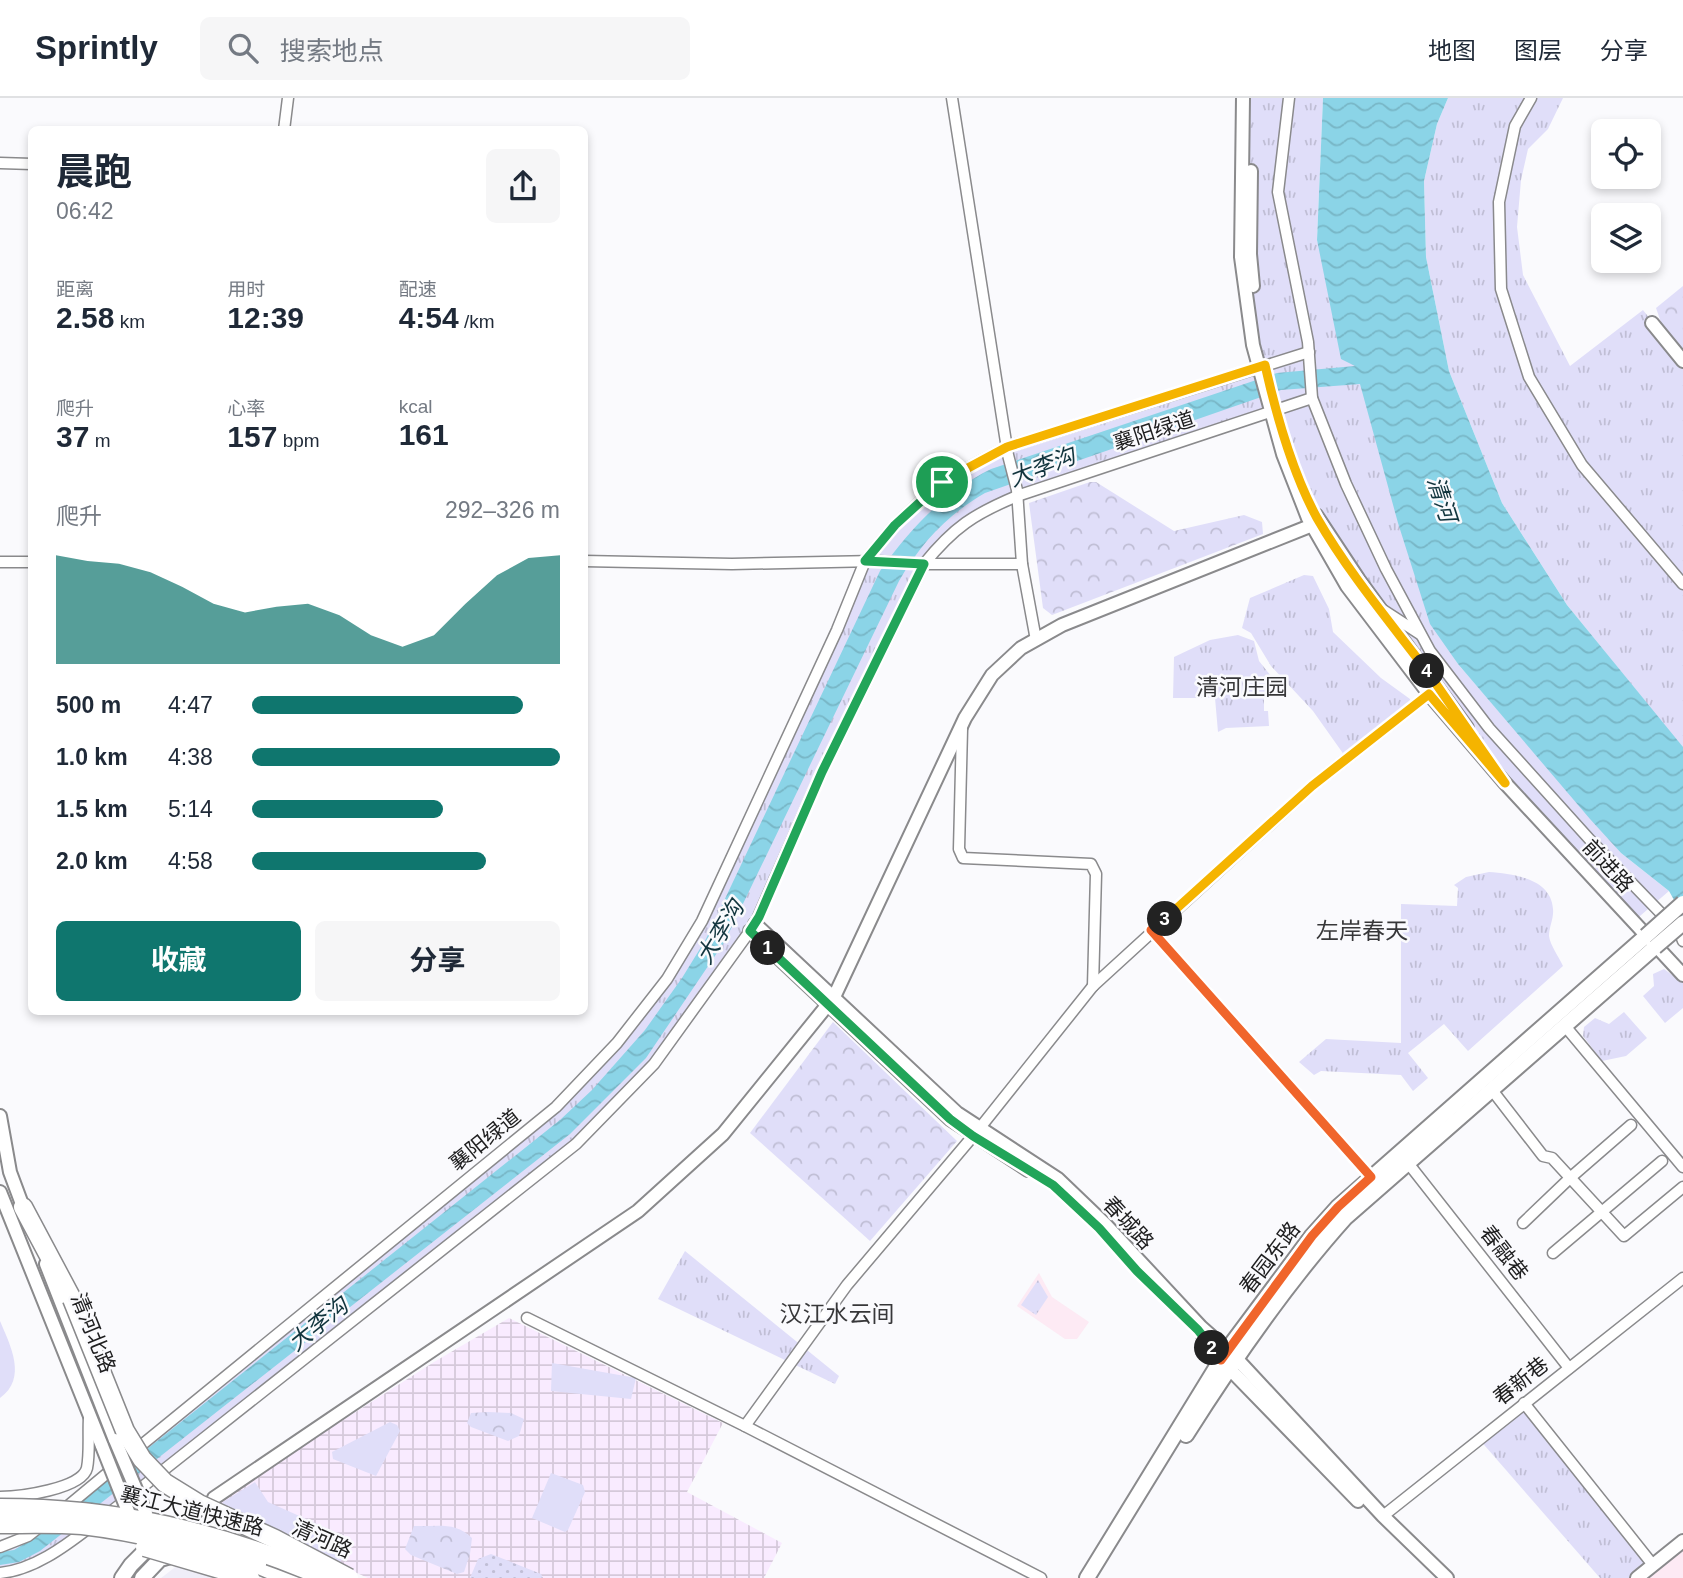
<!DOCTYPE html>
<html lang="zh">
<head>
<meta charset="utf-8">
<style>
	:root { --surface:#fff; --page:#f6f6f7; --text:#1f2937; --muted:#747a83; --line:#e0e1e3; --accent:#0f766e }
	body { margin:0; font-family:Arial,"Noto Sans SC",sans-serif; background:var(--page); color:var(--text); height:100vh; display:flex; flex-direction:column; font-size:26px; white-space:nowrap }
	* { box-sizing:border-box; margin:0 }
	p { font-size:23px; color:var(--muted) }
	.icon { flex:none; width:38px; height:38px; fill:none; stroke:currentColor; stroke-width:2; stroke-linecap:round; stroke-linejoin:round }
	.map { position:relative; flex:1; overflow:hidden }
	.panel { position:absolute; left:28px; top:28px; width:560px; height:889px; display:flex; flex-direction:column; background:var(--surface); border-radius:10px; box-shadow:0 4px 10px #0003 }
	.panel>* { flex:none }
	.buttons { position:absolute; left:1591px; top:21px; display:grid; gap:14px }
	.buttons a { display:grid; place-items:center; width:70px; height:70px; border-radius:10px; background:var(--surface); box-shadow:0 4px 10px #0003; font-size:35px }
	.pin { position:absolute; display:grid; place-items:center; width:60px; height:60px; color:#fff; margin:-30px; border:4px solid #fff; border-radius:50%; box-shadow:0 2px 7px #0007 }
	.km { position:absolute; width:35px; height:35px; margin:-18px; border-radius:50%; background:#222; color:#fff; font-size:19px; line-height:35px; text-align:center }
	.round { display:grid; place-items:center; flex:none; width:74px; height:74px; border-radius:10px; background:var(--page) }
	.summary { display:flex; align-items:center; justify-content:space-between; height:119px; padding:0 28px }
	h1 { font-size:38px; font-weight:700; line-height:52px }
	.figures { display:grid; grid-template-columns:repeat(3,1fr); gap:10px; height:119px; padding:7px 28px }
	.figures div { display:grid; align-content:center }
	.figures b { font-size:30px; font-weight:700 }
	.figures small { font-size:19px; font-weight:400 }
	.figures p { font-size:19px }
	.chart { height:196px; padding:14px 28px }
	.chart p { display:flex; justify-content:space-between }
	.chart svg { width:100%; height:126px; margin-top:7px; fill:var(--accent); opacity:.7 }
	.action { display:flex; gap:14px; margin-top:auto; padding:14px 28px }
	.action a { flex:1; height:80px; border-radius:10px; background:var(--accent); color:#fff; font-size:28px; font-weight:700; line-height:80px; text-align:center }
	.action a+a { background:var(--page); color:var(--text) }
	ul { padding:0 28px; list-style:none; font-size:23px }
	li { display:grid; grid-template-columns:112px 84px 1fr; align-items:center; height:52px }
	li i { height:18px; border-radius:9px; background:var(--accent) }
	header { display:flex; align-items:center; gap:42px; box-sizing:border-box; height:98px; padding:0 35px; background:var(--surface); border-bottom:2px solid var(--line) }
	header strong { font-size:33px }
	nav { display:flex; gap:38px; margin-inline-start:auto; font-size:24px }
	.search { width:490px; height:63px; background:var(--page); display:flex; align-items:center; gap:18px; box-sizing:border-box; padding:0 24px; border-radius:10px; color:var(--muted); font-size:26px }
	.map>svg:first-child { display:block }
	.built { fill:#efeef8 }
	.industrial { fill:url(#industrial-grid) }
	.education { fill:#fdeaf4 }
	.grass { fill:#e0def9 }
	.forest { fill:url(#forest-crowns) }
	.park { fill:url(#park-tufts) }
	.garden { fill:url(#garden-dots) }
	.water { fill:url(#water-waves) }
	.lines { fill:none; stroke-linecap:round; stroke-linejoin:round }
	.street-casing { stroke:#8a8a8c; stroke-width:13 }
	.secondary-casing { stroke:#8a8a8c; stroke-width:16 }
	.primary-casing { stroke:#8a8a8c; stroke-width:18 }
	.highway-casing { stroke:#8a8a8c; stroke-width:21 }
	.street { stroke:#fff; stroke-width:10 }
	.secondary { stroke:#fff; stroke-width:12 }
	.primary { stroke:#fff; stroke-width:14 }
	.highway { stroke:#fff; stroke-width:18 }
	.secondary-bridge-casing { stroke:#8a8a8c; stroke-width:16; stroke-linecap:butt }
	.primary-bridge-casing { stroke:#8a8a8c; stroke-width:18; stroke-linecap:butt }
	.highway-bridge-casing { stroke:#8a8a8c; stroke-width:21; stroke-linecap:butt }
	.secondary-bridge { stroke:#fff; stroke-width:12 }
	.primary-bridge { stroke:#fff; stroke-width:14 }
	.highway-bridge { stroke:#fff; stroke-width:18 }
	.split-1-casing { stroke:#fff; stroke-width:14 }
	.split-2-casing { stroke:#fff; stroke-width:14 }
	.split-3-casing { stroke:#fff; stroke-width:14 }
	.split-4-casing { stroke:#fff; stroke-width:14 }
	.split-5-casing { stroke:#fff; stroke-width:14 }
	.split-1 { stroke:#22a559; stroke-width:9 }
	.split-2 { stroke:#22a559; stroke-width:9 }
	.split-3 { stroke:#f0652b; stroke-width:9 }
	.split-4 { stroke:#f5b400; stroke-width:9 }
	.split-5 { stroke:#f5b400; stroke-width:9 }
	.labels { text-anchor:middle; stroke-width:5; stroke-linejoin:round; paint-order:stroke }
	.street-label { font-size:21px; fill:#202021; stroke:#fafafd }
	.water-label { font-size:23px; font-style:italic; fill:#12353e; stroke:#fafafd }
	.neighbourhood-label { font-size:23px; fill:#373739; stroke:#fafafd }
</style>
</head>
<body>
<header>
<strong>Sprintly</strong>
<div class="search"><svg class="icon" aria-label="search" viewBox="0 0 24 24"><circle cx="10" cy="10" r="6"/><path d="M15 15l6 6"/></svg>搜索地点</div>
<nav><a>地图</a><a>图层</a><a>分享</a></nav>
</header>
<div class="map">
<svg width="1683" height="1480" viewBox="0 0 1683 1480">
	<defs>
		<pattern id="industrial-grid" width="8" height="8" patternUnits="userSpaceOnUse" patternTransform="scale(1.75)"><rect width="8" height="8" fill="#f9ebff"/><path d="M0 4h8M4 0v8" fill="none" stroke="#d5c9da"/></pattern>
		<pattern id="forest-crowns" width="20" height="18" patternUnits="userSpaceOnUse" patternTransform="scale(1.75)"><rect width="20" height="18" fill="#e0def9"/><path d="M2 6a3 3 0 1 1 6 0M12 15a3 3 0 1 1 6 0" fill="none" stroke="#c0bed5"/></pattern>
		<pattern id="park-tufts" width="24" height="20" patternUnits="userSpaceOnUse" patternTransform="scale(1.75)"><rect width="24" height="20" fill="#e0def9"/><path d="M3 7l-1-3M5 7V3M7 7l1-3M15 17l-1-3M17 17v-4M19 17l1-3" fill="none" stroke="#c0bed5"/></pattern>
		<pattern id="garden-dots" width="8" height="8" patternUnits="userSpaceOnUse" patternTransform="scale(1.75)"><rect width="8" height="8" fill="#e0def9"/><path d="M2 2h.1M6 6h.1" fill="none" stroke="#c0bed5" stroke-width="1.8" stroke-linecap="round"/></pattern>
		<pattern id="water-waves" width="16" height="10" patternUnits="userSpaceOnUse" patternTransform="scale(1.75)"><rect width="16" height="10" fill="#8bd4e7"/><path d="M0 5q4-4 8 0t8 0" fill="none" stroke="#78b6c6"/></pattern>
	</defs>
	<rect width="100%" height="100%" fill="#fafafd"/>
	<polygon class="built" points="178,1467 245,1473 260,1480 161,1480"/>
	<polygon class="industrial" points="509,1220 723,1325 687,1394 782,1445 764,1480 368,1480 215,1411 218,1402 434,1264"/>
	<g class="education">
		<polygon points="1039,1175 1052,1199 1089,1224 1077,1241 1065,1241 1017,1208"/>
		<polygon points="1683,1448 1683,1480 1642,1480"/>
	</g>
	<g class="grass">
		<polygon points="1281,292 1458,566 1621,755 1669,793 1633,824 1505,685 1316,418 1294,366 1277,313"/>
		<path d="M0,1223C10,1247 28,1280 0,1300Z"/>
		<polygon points="552,1265 636,1280 631,1301 551,1293"/>
		<polygon points="390,1324 397,1327 400,1333 376,1378 333,1361 332,1354"/>
		<polygon points="551,1375 583,1387 585,1394 568,1432 565,1434 532,1420"/>
		<polygon points="255,1384 268,1404 342,1437 347,1450 340,1465 220,1413 223,1404"/>
	</g>
	<g class="forest">
		<polygon points="1683,188 1683,253 1663,230 1656,210"/>
		<polygon points="1090,384 1096,384 1174,433 1244,417 1262,424 1263,436 1052,517 1043,510 1029,405"/>
		<polygon points="833,924 957,1043 870,1143 750,1035"/>
		<polygon points="488,1314 511,1315 524,1321 519,1338 508,1343 471,1329 467,1325 471,1315"/>
		<path d="M414,1428C437,1429 455,1423 472,1440L470,1456L464,1474L457,1476L411,1457L405,1451Z"/>
	</g>
	<g class="park">
		<polygon points="1248,0 1323,0 1317,142 1357,268 1430,526 1505,685 1316,418 1277,313 979,414 924,466 755,826 654,966 576,1046 72,1443 23,1471 0,1475 0,1449 28,1438 85,1393 556,1009 617,945 702,823 865,463 941,384 1007,349 1260,265 1245,158"/>
		<polygon points="1448,0 1563,0 1548,31 1528,51 1521,82 1517,129 1523,177 1570,268 1643,212 1683,263 1683,650 1567,507 1502,405 1449,273 1426,159 1424,83 1437,26"/>
		<polygon points="1304,477 1313,478 1329,511 1333,534 1381,580 1410,601 1411,610 1347,661 1313,613 1271,568 1251,535 1242,530 1250,500"/>
		<polygon points="1238,537 1254,543 1259,563 1286,597 1264,599 1264,613 1268,613 1269,628 1226,630 1218,634 1215,600 1173,600 1174,559 1210,542"/>
		<path d="M1489,774C1513,776 1551,780 1553,811C1554,820 1549,829 1549,838C1550,847 1559,859 1563,868L1468,953L1444,926L1408,955L1428,980L1413,993L1401,977L1321,973L1314,977L1299,964L1326,941L1401,945V806L1457,808L1458,790L1454,787L1466,779Z"/>
		<polygon points="1664,871 1683,885 1683,910 1665,925 1643,898 1654,888 1653,876"/>
		<polygon points="1624,914 1647,940 1626,958 1602,963 1583,938 1584,929 1595,920 1609,926"/>
		<polygon points="685,1153 839,1278 835,1286 658,1201"/>
		<polygon points="1038,1182 1048,1199 1036,1217 1021,1207"/>
		<polygon points="1524,1305 1653,1467 1637,1480 1600,1480 1479,1341"/>
	</g>
	<polygon class="garden" points="491,1456 541,1476 543,1480 470,1480 478,1461"/>
	<path class="water" d="M1323,0H1448L1437,26L1424,83L1426,159L1449,273L1502,405L1567,507L1683,649V818L1669,793L1621,755L1590,721L1458,566L1430,526L1398,425L1360,286L1281,292L985,395C947,417 921,445 899,483L725,843L646,960L570,1036L40,1453L19,1464L0,1467V1454L14,1452L39,1437L560,1022L592,992L645,932L682,880L706,841L880,473C911,430 943,395 991,371L1277,275L1355,268L1341,261L1317,142Z"/>
	<g class="lines">
		<defs>
			<g id="street">
				<polyline points="1289,0 1278,94 1308,244 1312,300 1346,386 1386,471 1430,553 1489,630 1591,743 1680,835 1683,843"/>
				<polyline points="1531,0 1515,28 1499,104 1501,191 1529,279 1582,367 1683,486"/>
				<polyline points="284,32 288,0"/>
				<polyline points="0,65 32,66"/>
				<polyline points="584,463 732,466 876,463 924,466 1022,466 1017,392 1008,357 952,0"/>
				<polyline points="0,464 32,464"/>
				<polyline points="1022,466 1036,542"/>
				<polyline points="1383,512 1420,536"/>
				<polyline points="962,631 959,751 963,760 1091,766 1096,776 1093,888"/>
				<polyline points="1151,832 1371,1079"/>
				<polyline points="1565,928 1683,1069"/>
				<polyline points="1492,992 1543,1058 1552,1060 1624,1138 1683,1089"/>
				<polyline points="1408,1065 1569,1270"/>
				<polyline points="1523,1125 1570,1080 1631,1027"/>
				<polyline points="1553,1155 1662,1063"/>
				<polyline points="527,1220 745,1328"/>
				<polyline points="1524,1305 1653,1467"/>
				<polyline points="133,1354 556,1009 617,945 667,881 702,823 837,532 865,463 895,427 941,384 1007,349 1309,254"/>
				<path d="M0,1399C19,1399 82,1391 87,1370C90,1355 88,1335 89,1320"/>
				<polyline points="63,1412 116,1368"/>
				<path d="M108,1416L576,1046L654,966L755,826L822,674L924,466C954,429 974,416 1017,398L1312,300"/>
				<polyline points="1383,1418 1683,1180"/>
				<polyline points="0,1449 28,1438 42,1427"/>
				<path d="M0,1475C33,1472 64,1449 90,1429"/>
				<polyline points="1041,1480 745,1328 847,1187 979,1031 1093,888 1312,688 1429,596"/>
			</g>
			<g id="secondary">
				<polyline points="1243,0 1241,159 1253,247 1283,356 1308,420 1347,488 1429,596 1505,685 1683,877"/>
				<polyline points="1251,73 1250,156 1253,188"/>
				<polyline points="1652,225 1683,263"/>
				<polyline points="1316,417 1359,482 1467,630"/>
				<polyline points="755,826 957,1015 1058,1081 1105,1126 1201,1229 1236,1260 1383,1418 1447,1480"/>
				<polyline points="750,833 950,1021 1028,1072"/>
				<polyline points="0,1018 10,1074 26,1117"/>
				<polyline points="0,1094 102,1348"/>
				<polyline points="46,1166 115,1342"/>
				<polyline points="1203,1238 1221,1262 1358,1403"/>
				<polyline points="208,1419 214,1400 638,1113 723,1036 834,899 965,620 992,577 1021,550 1062,527 1320,424"/>
				<polyline points="1637,1480 1683,1443"/>
			</g>
			<g id="primary">
				<path d="M1186,1337C1234,1261 1285,1187 1345,1120L1655,849"/>
				<path d="M188,1432C207,1427 222,1426 241,1431"/>
				<polyline points="122,1480 131,1467 153,1445"/>
				<polyline points="142,1480 160,1461 177,1456"/>
				<polyline points="1087,1480 1227,1252 1312,1138 1338,1109 1646,838"/>
			</g>
			<g id="highway">
				<polyline points="23,1109 72,1201"/>
				<polyline points="257,1466 290,1480"/>
			</g>
		</defs>
		<use href="#street" class="street-casing"/>
		<use href="#secondary" class="secondary-casing"/>
		<use href="#primary" class="primary-casing"/>
		<use href="#highway" class="highway-casing"/>
		<use href="#street" class="street"/>
		<use href="#secondary" class="secondary"/>
		<use href="#primary" class="primary"/>
		<use href="#highway" class="highway"/>
		<defs>
			<g id="secondary-bridge">
				<polyline points="115,1342 146,1415"/>
				<polyline points="102,1348 131,1421"/>
			</g>
			<g id="primary-bridge">
				<polyline points="1646,838 1683,805"/>
				<polyline points="1655,849 1683,825"/>
			</g>
			<g id="highway-bridge">
				<polyline points="72,1201 125,1333 142,1361 165,1385 199,1406 275,1441 349,1480"/>
				<path d="M0,1410C118,1410 216,1433 324,1479"/>
				<path d="M0,1426C27,1426 55,1425 82,1427C142,1434 199,1450 257,1466"/>
				<polyline points="145,1449 250,1480"/>
			</g>
		</defs>
		<use href="#secondary-bridge" class="secondary-bridge-casing"/>
		<use href="#primary-bridge" class="primary-bridge-casing"/>
		<use href="#highway-bridge" class="highway-bridge-casing"/>
		<use href="#secondary-bridge" class="secondary-bridge"/>
		<use href="#primary-bridge" class="primary-bridge"/>
		<use href="#highway-bridge" class="highway-bridge"/>
	</g>
	<g class="lines">
		<defs>
			<polyline id="split-1" points="768,850 750,833 759,819 822,674 924,466 865,463 895,427 942,384"/>
			<polyline id="split-2" points="768,850 950,1021 973,1038 1053,1087 1099,1130 1137,1173 1198,1232 1212,1250"/>
			<polyline id="split-3" points="1165,821 1151,832 1371,1079 1338,1109 1312,1138 1221,1262 1212,1250"/>
			<polyline id="split-4" points="1165,821 1312,688 1429,596 1505,685 1427,573"/>
			<path id="split-5" d="M942,384L1007,349L1265,267C1276,316 1293,376 1317,420C1348,474 1389,523 1427,573"/>
		</defs>
		<use href="#split-1" class="split-1-casing"/>
		<use href="#split-2" class="split-2-casing"/>
		<use href="#split-3" class="split-3-casing"/>
		<use href="#split-4" class="split-4-casing"/>
		<use href="#split-5" class="split-5-casing"/>
		<use href="#split-1" class="split-1"/>
		<use href="#split-2" class="split-2"/>
		<use href="#split-3" class="split-3"/>
		<use href="#split-4" class="split-4"/>
		<use href="#split-5" class="split-5"/>
	</g>
	<g class="labels">
		<g class="street-label">
			<text transform="translate(1154 333) rotate(-18)" y="7">襄阳绿道</text>
			<text transform="translate(1608 768) rotate(47)" y="7">前进路</text>
			<text transform="translate(485 1042) rotate(-39)" y="7">襄阳绿道</text>
			<text transform="translate(1128 1125) rotate(47)" y="7">春城路</text>
			<text transform="translate(1504 1155) rotate(52)" y="7">春融巷</text>
			<text transform="translate(1270 1160) rotate(-53)" y="7">春园东路</text>
			<text transform="translate(93 1235) rotate(68)" y="7">清河北路</text>
			<text transform="translate(1521 1283) rotate(-38)" y="7">春新巷</text>
			<text transform="translate(192 1413) rotate(14)" y="7">襄江大道快速路</text>
			<text transform="translate(322 1441) rotate(24)" y="7">清河路</text>
		</g>
		<g class="water-label">
			<text transform="translate(1042 369) rotate(-21)" y="8">大李沟</text>
			<text transform="translate(1442 401) rotate(72)" y="8">清河</text>
			<text transform="translate(720 834) rotate(-59)" y="8">大李沟</text>
			<text transform="translate(318 1226) rotate(-39)" y="8">大李沟</text>
		</g>
		<g class="neighbourhood-label">
			<text x="1242" y="597">清河庄园</text>
			<text x="1362" y="841">左岸春天</text>
			<text x="837" y="1224">汉江水云间</text>
		</g>
	</g>
</svg>
<div class="buttons">
<a><svg class="icon" aria-label="locate" viewBox="0 0 24 24"><circle cx="12" cy="12" r="6"/><path d="M12 2v4M12 18v4M2 12h4M18 12h4"/></svg></a>
<a><svg class="icon" aria-label="layers" viewBox="0 0 24 24"><path d="M12 4l9 5-9 5-9-5zM3 14l9 5 9-5"/></svg></a>
</div>
<div class="pin" style="left:942px;top:384px;background:#1e9e55"><svg class="icon" aria-label="arrive" viewBox="0 0 24 24"><path d="M6 21V4h12l-3 4 3 4H6"/></svg></div>
<b class="km" style="left:768px;top:850px">1</b>
<b class="km" style="left:1212px;top:1250px">2</b>
<b class="km" style="left:1165px;top:821px">3</b>
<b class="km" style="left:1427px;top:573px">4</b>
<section class="panel">
<div class="summary"><div><h1>晨跑</h1><p>06:42</p></div><a class="round"><svg class="icon" aria-label="share" viewBox="0 0 24 24"><path d="M12 15V3M7 8l5-5 5 5M5 13v7h14v-7"/></svg></a></div>
<div class="figures">
<div><p>距离</p><b>2.58<small> km</small></b></div>
<div><p>用时</p><b>12:39</b></div>
<div><p>配速</p><b>4:54<small> /km</small></b></div>
</div>
<div class="figures">
<div><p>爬升</p><b>37<small> m</small></b></div>
<div><p>心率</p><b>157<small> bpm</small></b></div>
<div><p>kcal</p><b>161</b></div>
</div>
<div class="chart"><p><span>爬升</span>292–326 m</p>
<svg viewBox="0 0 160 44" preserveAspectRatio="none"><path d="M0 44V6L10 8L20 9L30 12L40 17L50 23L60 26L70 24L80 23L90 27L100 34L110 38L120 34L130 23L140 13L150 7L160 6V44z"/></svg>
</div>
<ul>
<li><b>500 m</b>4:47<i style="width:88%"></i></li>
<li><b>1.0 km</b>4:38<i style="width:100%"></i></li>
<li><b>1.5 km</b>5:14<i style="width:62%"></i></li>
<li><b>2.0 km</b>4:58<i style="width:76%"></i></li>
</ul>
<div class="action"><a>收藏</a><a>分享</a></div>
</section>
</div>
</body>
</html>
